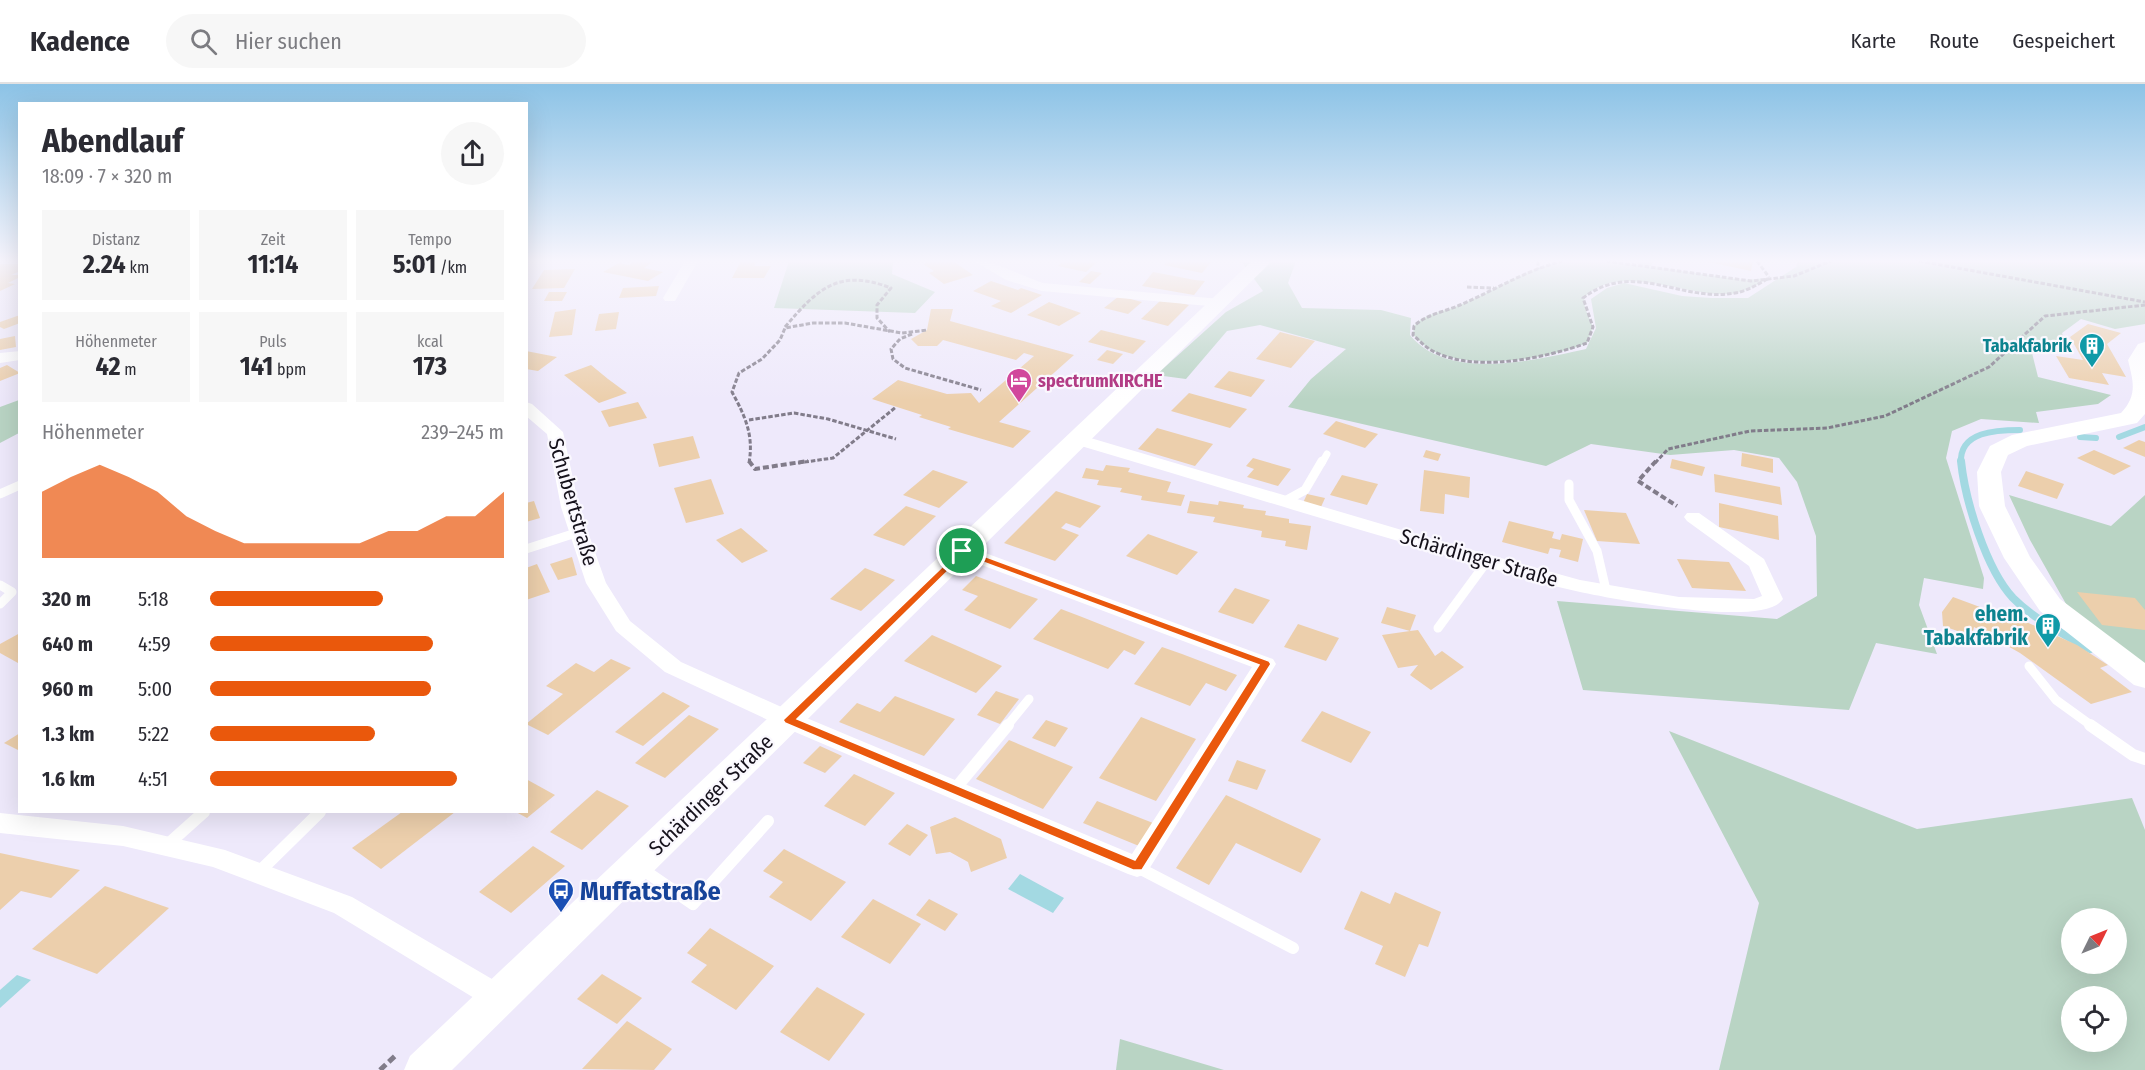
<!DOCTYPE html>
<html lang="de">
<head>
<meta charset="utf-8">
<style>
	:root { --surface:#fff; --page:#f7f7f7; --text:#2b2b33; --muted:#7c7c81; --line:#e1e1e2; --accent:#ea580c }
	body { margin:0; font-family:"Fira Sans Condensed",sans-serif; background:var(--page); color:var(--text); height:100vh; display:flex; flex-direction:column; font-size:22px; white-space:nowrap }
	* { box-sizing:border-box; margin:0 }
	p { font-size:20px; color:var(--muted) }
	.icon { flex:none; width:33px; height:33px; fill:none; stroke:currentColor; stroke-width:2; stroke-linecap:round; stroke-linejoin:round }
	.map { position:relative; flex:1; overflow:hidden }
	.details { position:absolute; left:18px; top:18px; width:510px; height:711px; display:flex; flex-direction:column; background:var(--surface); border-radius:0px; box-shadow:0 6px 24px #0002 }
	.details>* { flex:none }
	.needle { width:39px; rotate:47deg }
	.buttons { position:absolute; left:2061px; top:824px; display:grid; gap:12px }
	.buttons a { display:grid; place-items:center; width:66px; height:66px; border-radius:50%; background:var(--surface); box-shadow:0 6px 24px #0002; font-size:30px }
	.pin { position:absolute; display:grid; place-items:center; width:51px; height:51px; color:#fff; margin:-26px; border:3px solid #fff; border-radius:50%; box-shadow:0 2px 6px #0007 }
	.round { display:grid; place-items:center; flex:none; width:63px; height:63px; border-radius:32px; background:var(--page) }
	.overview { display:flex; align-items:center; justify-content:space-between; height:102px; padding:0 24px }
	h1 { font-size:33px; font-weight:700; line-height:45px }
	.figures { display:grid; grid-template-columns:repeat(3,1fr); gap:9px; height:102px; padding:6px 24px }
	.figures div { display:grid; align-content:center; border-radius:0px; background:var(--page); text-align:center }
	.figures b { font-size:26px; font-weight:700 }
	.figures small { font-size:16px; font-weight:400 }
	.figures p { font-size:16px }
	.chart { height:168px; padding:12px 24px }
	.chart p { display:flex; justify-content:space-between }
	.chart svg { width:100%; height:108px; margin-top:6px; fill:var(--accent); opacity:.7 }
	ul { padding:0 24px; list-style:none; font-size:20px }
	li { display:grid; grid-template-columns:96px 72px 1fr; align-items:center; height:45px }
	li i { height:15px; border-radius:8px; background:var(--accent) }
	header { display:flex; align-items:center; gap:36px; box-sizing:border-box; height:84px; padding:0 30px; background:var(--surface); border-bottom:2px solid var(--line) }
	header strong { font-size:28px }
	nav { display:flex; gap:33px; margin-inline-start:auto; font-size:21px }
	.search { width:420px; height:54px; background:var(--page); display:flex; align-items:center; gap:15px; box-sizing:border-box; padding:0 21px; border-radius:33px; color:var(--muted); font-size:22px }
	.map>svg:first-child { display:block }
	.green { fill:#b9d4c4; fill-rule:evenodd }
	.water { fill:#a3d9e2 }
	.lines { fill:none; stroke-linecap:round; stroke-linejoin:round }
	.stream-far1 { stroke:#a3d9e2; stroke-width:6 }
	.stream { stroke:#a3d9e2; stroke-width:8 }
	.building { fill:#eccfac }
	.path-far2 { stroke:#817c8a; stroke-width:3; stroke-dasharray:4.5 2; stroke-linecap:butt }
	.path-far1 { stroke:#817c8a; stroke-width:4; stroke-dasharray:6 3; stroke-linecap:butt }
	.path { stroke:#817c8a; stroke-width:5; stroke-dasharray:8 4; stroke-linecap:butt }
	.lane-far2 { stroke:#fff; stroke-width:7 }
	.lane-far1 { stroke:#fff; stroke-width:9 }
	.lane { stroke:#fff; stroke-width:12 }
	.street { fill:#fff; fill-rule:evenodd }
	.secondary { fill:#fff; fill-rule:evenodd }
	.route { fill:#ea580c; stroke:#fff; stroke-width:1.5; fill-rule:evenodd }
	.labels { text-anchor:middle; stroke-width:4.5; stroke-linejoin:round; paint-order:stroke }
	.far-culture-label { font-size:18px; font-weight:bold; fill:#0d838f; stroke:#faf8fe; text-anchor:end }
	.far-hotel-label { font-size:18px; font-weight:bold; fill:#b23c85; stroke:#faf8fe; text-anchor:start }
	.street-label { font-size:21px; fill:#15111b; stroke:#faf8fe }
	.culture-label { font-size:21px; font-weight:bold; fill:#0d838f; stroke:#faf8fe; text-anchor:end }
	.near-transit-label { font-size:26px; font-weight:bold; fill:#164399; stroke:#faf8fe; text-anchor:start }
</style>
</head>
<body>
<header>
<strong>Kadence</strong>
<div class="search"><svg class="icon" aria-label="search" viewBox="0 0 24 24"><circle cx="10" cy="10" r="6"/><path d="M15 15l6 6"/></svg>Hier suchen</div>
<nav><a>Karte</a><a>Route</a><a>Gespeichert</a></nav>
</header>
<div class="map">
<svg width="2145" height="986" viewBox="0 0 2145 986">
	<rect width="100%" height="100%" fill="#eee9fb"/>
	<g class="green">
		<polygon points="789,177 893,177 892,190 935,208 915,229 774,224"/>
		<path d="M1241,177H1296L1288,199L1302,224L1381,226L1411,234L1410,251C1448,298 1535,276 1586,265L1596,244L1591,215L1607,204L1624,199L1682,212L1711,214H1748L1796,183L1798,177H2142L2145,178V240L2115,245L2081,235L2062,249L2066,262L2029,257L2038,293L2111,311L2098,320L2036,328L2039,339L1981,335L1952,347L1946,374L1984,494L1983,505L1924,494L1919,521L1937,570L1876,559L1849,626L1583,606L1557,517L1777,535L1817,512L1816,452L1797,398L1779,374L1734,366L1670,371L1591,360L1546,382L1288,323L1311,295L1346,265L1260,241L1227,247L1186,295L1156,291L1226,228L1263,207Z"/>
		<path d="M1563,177H1606L1643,182L1632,177H1653L1651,182H1647L1743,196L1769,194C1755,202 1743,210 1726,210C1684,212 1617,177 1584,214L1585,224L1593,243L1587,259C1547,275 1476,286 1435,268C1427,265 1420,257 1413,251L1414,242C1426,229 1444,228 1460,221C1494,207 1527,184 1563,177Z"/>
		<polygon points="19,316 19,349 0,359 0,323"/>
		<polygon points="2009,411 2111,442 2145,411 2145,588 2070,527 2030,456"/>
		<path d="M1669,647L1917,745L2132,714L2145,746V986H1719L1759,819ZM2072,834H2116V879H2072ZM2072,912H2116V957H2072Z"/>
		<polygon points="1120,955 1224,986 1116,986"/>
	</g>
	<g class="water">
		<polygon points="1020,790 1064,814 1053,829 1008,805"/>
		<polygon points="17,891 31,896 0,924 0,906"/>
	</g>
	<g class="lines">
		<g class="stream-far1">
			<polyline points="2080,353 2096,354"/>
			<polyline points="2119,353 2145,343"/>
			<path d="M1961,379C1959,347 1997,346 2020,346"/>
		</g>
		<path class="stream" d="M1961,377C1965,416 1986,485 2013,514C2035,536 2064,550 2090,565"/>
	</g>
	<g class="building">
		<polygon points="635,177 654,177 644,184 663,188 648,197 603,188 619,179 629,181"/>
		<polygon points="741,177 757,177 754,182 771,182 764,194 732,194"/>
		<polygon points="933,177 953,177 973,191 944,200 929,189 934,187 923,180"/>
		<polygon points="1063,177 1088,177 1096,179 1086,188 1058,182"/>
		<polygon points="1168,177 1212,177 1202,189 1164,181"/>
		<polygon points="1704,177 1753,177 1751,187"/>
		<polygon points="0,180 20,180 20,187 11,191 20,191 20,193 8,199 15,200 0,207"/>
		<polygon points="575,185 564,204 532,205 544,186"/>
		<polygon points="1091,187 1102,189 1090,200 1079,198"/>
		<polygon points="1153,188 1195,196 1205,197 1194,211 1142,202"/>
		<polygon points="991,197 1018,206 1021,204 1042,211 1011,229 991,222 1001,217 973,207"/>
		<polygon points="659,202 656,212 619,214 623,204"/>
		<polygon points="549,208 567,208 562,217 544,217"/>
		<polygon points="1119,212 1142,218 1128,230 1104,224"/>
		<polygon points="1162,215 1189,221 1168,242 1141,235"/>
		<polygon points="1049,218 1081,229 1059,242 1027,231"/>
		<polygon points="576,225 572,251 549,253 555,228"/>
		<polygon points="931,225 953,225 950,237 1074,271 999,338 1031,347 1013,364 948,345 951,343 919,333 922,331 872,315 898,296 947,310 971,309 979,319 1034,272 1024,269 1016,276 943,256 937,262 918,262 911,255 927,246"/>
		<polygon points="619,228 616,245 595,247 599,230"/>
		<polygon points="20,231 20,239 4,245 0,243 0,238"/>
		<polygon points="2088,240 2121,249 2107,260 2126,293 2102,289 2109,301 2069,294 2056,272 2083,276 2070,253"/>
		<polygon points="1101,246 1146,257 1133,270 1088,258"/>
		<polygon points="1280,248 1315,257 1291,284 1256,275"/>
		<polygon points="15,252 16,263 0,266 0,255"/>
		<polygon points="1107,266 1123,270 1113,280 1097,276"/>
		<polygon points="526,267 557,273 538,287 526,285"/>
		<polygon points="7,281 20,289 0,297 0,284"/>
		<polygon points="591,281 608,295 627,309 599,319 564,291"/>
		<polygon points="1229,287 1265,296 1251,313 1214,303"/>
		<polygon points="1189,309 1247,325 1230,344 1171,327"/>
		<polygon points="638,318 647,334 609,343 601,327"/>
		<polygon points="1336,337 1378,350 1365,364 1323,350"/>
		<polygon points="1157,344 1213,360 1195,382 1138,365"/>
		<polygon points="693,352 700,374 659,383 653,360"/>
		<polygon points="2139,356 2145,358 2145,373 2123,364"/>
		<polygon points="1426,366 1441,370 1438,377 1423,373"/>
		<polygon points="2094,366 2131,382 2114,391 2077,374"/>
		<polygon points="1742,369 1773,375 1773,389 1741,382"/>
		<polygon points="1253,374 1291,385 1278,402 1247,393 1254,385 1246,382"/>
		<polygon points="1672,375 1705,383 1702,392 1670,384"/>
		<polygon points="1106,381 1130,384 1128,388 1171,398 1167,408 1185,411 1181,422 1141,416 1142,412 1120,408 1122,404 1097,401 1099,396 1082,394 1086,384 1103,387"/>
		<polygon points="933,386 968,398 939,424 903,411"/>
		<polygon points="1424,386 1470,393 1469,414 1445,410 1444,430 1420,427"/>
		<polygon points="2026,387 2064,400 2057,415 2018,402"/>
		<polygon points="1714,390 1780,403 1782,421 1715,408"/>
		<polygon points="1342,391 1378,400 1367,421 1330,411"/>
		<polygon points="711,395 724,430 686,439 674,404"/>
		<polygon points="1056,407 1101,422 1080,444 1066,439 1061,444 1079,451 1055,477 1004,459"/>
		<polygon points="1307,410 1325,414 1321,423 1303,419"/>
		<polygon points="534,417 540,434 526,438 526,419"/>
		<polygon points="1190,417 1218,421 1219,417 1244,421 1243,424 1266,427 1265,431 1289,435 1289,439 1311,442 1307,466 1285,462 1286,457 1261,453 1262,447 1213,438 1215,433 1187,429"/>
		<polygon points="1719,419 1778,432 1779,456 1719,443"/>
		<polygon points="906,422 936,432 904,462 873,451"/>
		<polygon points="1584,426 1626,429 1640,460 1597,457"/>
		<polygon points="1509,437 1554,448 1552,454 1560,456 1562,450 1583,455 1578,478 1559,473 1561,466 1550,464 1548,470 1502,458"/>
		<polygon points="741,444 768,467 742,479 716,456"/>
		<polygon points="1148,450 1198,468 1177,491 1126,472"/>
		<polygon points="572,473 577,491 558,496 550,480"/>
		<polygon points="1677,475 1729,478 1746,507 1692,504"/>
		<polygon points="537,480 550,508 526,516 526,484"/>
		<polygon points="865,484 895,496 861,527 830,515"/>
		<polygon points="976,492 1021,509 1038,515 1010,545 964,526 978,512 962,506"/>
		<polygon points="1235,504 1270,516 1253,540 1218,528"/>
		<polygon points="2077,508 2135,514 2145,526 2145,546 2102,541"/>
		<polygon points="1953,513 2007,533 2009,530 2077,561 2108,581 2100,584 2132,608 2091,620 2020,569 1974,543 1972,552 1943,542 1942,528"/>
		<polygon points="1387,523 1416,531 1410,547 1418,546 1435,572 1442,567 1464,583 1431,606 1410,591 1418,581 1398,584 1382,551 1410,547 1381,539"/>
		<polygon points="1061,525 1082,533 1145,558 1135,571 1124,566 1108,585 1033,555"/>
		<polygon points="1298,540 1339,554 1326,577 1284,563"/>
		<polygon points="20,549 20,578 18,579 0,569 0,560"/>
		<polygon points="932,551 955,561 1002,582 976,609 904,577"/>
		<polygon points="1162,563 1182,570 1237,591 1226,607 1206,599 1190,622 1134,600"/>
		<polygon points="611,575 631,584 548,651 526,640 563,610 546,602 576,579 594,588"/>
		<polygon points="996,607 1019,615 1000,640 977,631"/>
		<polygon points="663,608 690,622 643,662 615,648"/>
		<polygon points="895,612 955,635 924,672 839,638 857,619 880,628"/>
		<polygon points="1322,627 1371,648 1351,679 1301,657"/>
		<polygon points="689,631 719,645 665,694 635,679"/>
		<polygon points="1141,633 1196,655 1156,717 1099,694"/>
		<polygon points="1046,636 1068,644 1055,663 1032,654"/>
		<polygon points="20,649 20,667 4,659"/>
		<polygon points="1009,656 1073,683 1043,725 976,695"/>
		<polygon points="820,662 842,672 825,689 803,679"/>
		<polygon points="1237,676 1266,686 1257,706 1228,697"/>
		<polygon points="854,690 895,709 865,742 824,722"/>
		<polygon points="526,695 555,711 527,734 516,728 526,728"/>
		<polygon points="597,706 629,722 582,766 550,748"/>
		<polygon points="1226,711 1321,755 1301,789 1236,759 1209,801 1176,784"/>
		<polygon points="1097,717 1153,739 1139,762 1083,739"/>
		<polygon points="402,728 455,728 381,785 352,764"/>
		<polygon points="955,733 1001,755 1007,774 971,788 968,778 950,768 936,770 930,743"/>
		<polygon points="907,740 928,751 910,772 888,760"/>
		<polygon points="533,762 565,782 511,829 479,808"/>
		<polygon points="784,765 846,798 811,837 769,813 783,798 763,787"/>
		<polygon points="0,769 80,786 51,814 21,807 0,826"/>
		<polygon points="105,802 169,824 97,890 32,865"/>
		<polygon points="1361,807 1390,820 1395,808 1441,828 1428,863 1419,860 1405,893 1375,880 1383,862 1344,845"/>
		<polygon points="873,815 921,840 890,880 841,853"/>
		<polygon points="929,815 958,830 945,847 916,831"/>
		<polygon points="710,844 774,882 736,926 691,898 707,881 687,869"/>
		<polygon points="602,890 642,914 617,940 577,915"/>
		<polygon points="817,903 865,930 829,977 780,948"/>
		<polygon points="627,937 672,965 654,986 582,985"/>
	</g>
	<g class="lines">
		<g class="path-far2">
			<polyline points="1538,177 1538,185"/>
			<path d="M1563,177C1526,186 1495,206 1460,221C1444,228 1427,230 1414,242L1413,251C1419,256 1424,262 1431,266C1473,290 1545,274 1587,259L1593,243L1583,214C1634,175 1681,219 1735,209C1748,207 1758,200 1769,194"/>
			<polyline points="1606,177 1751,197 1794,192 1831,177"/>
			<polyline points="1757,177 1769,193"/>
			<polyline points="1919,177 2145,218"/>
			<polyline points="1467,203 1494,204"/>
			<path d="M785,243C818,204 839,184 891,204L877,221V234L890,248"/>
			<polyline points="912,250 900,255 891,265 893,275 905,284 981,306"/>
			<polyline points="749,336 794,329 828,335 896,355"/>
			<path d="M749,379C754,351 745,332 732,308L739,289L762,275L780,256L785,244L813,239H845L902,249L927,246"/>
			<polyline points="798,379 833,374 896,323"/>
			<polyline points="1655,379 1668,365 1750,347 1827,344 1885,332 1989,283 2045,232 2145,221"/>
		</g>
		<g class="path-far1">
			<polyline points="749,377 755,385 808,377"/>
			<polyline points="1656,377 1638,397 1677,422"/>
		</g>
		<polyline class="path" points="380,986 395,972"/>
		<polyline class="lane-far2" points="1322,379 1327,370"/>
		<g class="lane-far1">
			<polyline points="1569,400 1569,416 1597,467 1606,506"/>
			<polyline points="0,410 20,401"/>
			<polyline points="1285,417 1305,406 1322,377"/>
			<polyline points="526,465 579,448"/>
			<polyline points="0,501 12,508 0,520"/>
			<polyline points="1438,544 1488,476"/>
			<polyline points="2029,582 2056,616 2092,642"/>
			<polyline points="1007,642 1029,615"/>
		</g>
		<g class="lane">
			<polyline points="2090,641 2133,671 2145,675"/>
			<polyline points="955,705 1008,641"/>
			<polyline points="166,762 204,728"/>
			<polyline points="1137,783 1293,864"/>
			<polyline points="642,785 693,820 768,737"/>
			<polyline points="258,789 320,728"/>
		</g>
		<g class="street">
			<polygon points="685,177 698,177 675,217 665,217 663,214"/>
			<path d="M974,177C998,177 1020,192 1043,199L1220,215L1227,219L1220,223L1042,207L1006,196Z"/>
			<polygon points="20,267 20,276 0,279 0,269"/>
			<polygon points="526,318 532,320 563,348 579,423 606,499 630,537 681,578 797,630 1132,770 1252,583 955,471 953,467 955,463 969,463 1273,575 1276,580 1146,790 1137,793 1128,790 781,642 665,588 616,547 586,499 561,423 547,350 526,332"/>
			<path d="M1077,350L1422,452L1580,496L1679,513L1754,515L1762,512L1749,482L1687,437L1684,433L1687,429H1699L1764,475L1783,515C1764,545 1614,515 1580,508C1532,498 1484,481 1436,468C1314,433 1193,395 1071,359L1069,355Z"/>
			<polygon points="0,729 123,742 225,766 352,813 509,905 513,914 509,923 499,927 489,923 334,829 213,783 123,762 0,749"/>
		</g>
		<g class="secondary">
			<polygon points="1252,177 1272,177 452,986 404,986 410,972"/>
			<path d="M2145,258V330L2137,339L2027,362L2008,371L2001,388L2005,422L2030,473L2060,515L2145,579V604L2134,601L2040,527L2004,474L1979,422L1977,388L1990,362L2012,351L2121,329C2138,311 2133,297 2128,276L2138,260Z"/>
		</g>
	</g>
	<linearGradient id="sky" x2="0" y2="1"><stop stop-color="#8cc3e6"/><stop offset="0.56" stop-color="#f7f5fd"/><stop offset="1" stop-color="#f7f5fd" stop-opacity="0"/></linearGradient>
	<rect width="2145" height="316" fill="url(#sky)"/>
	<path class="route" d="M962,464L1269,577L1271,580L1142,786H1133L785,639L783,636ZM964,471L1259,581L1135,776L797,635Z"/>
	<defs>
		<symbol id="building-pin" viewBox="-11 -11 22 30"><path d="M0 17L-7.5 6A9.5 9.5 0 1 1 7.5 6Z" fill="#0f9aa8" stroke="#faf8fe"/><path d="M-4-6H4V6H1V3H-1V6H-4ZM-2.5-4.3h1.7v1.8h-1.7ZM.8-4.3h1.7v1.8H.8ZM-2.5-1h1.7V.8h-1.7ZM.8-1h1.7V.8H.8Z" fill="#fff"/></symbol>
		<symbol id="hotel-pin" viewBox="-11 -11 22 30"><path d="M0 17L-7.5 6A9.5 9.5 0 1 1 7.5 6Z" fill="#d1479c" stroke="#faf8fe"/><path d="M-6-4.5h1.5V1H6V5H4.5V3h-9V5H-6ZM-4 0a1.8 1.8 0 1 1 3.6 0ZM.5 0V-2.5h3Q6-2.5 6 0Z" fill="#fff"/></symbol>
		<symbol id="bus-pin" viewBox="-11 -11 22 30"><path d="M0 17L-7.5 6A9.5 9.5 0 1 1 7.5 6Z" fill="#1a4fb4" stroke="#faf8fe"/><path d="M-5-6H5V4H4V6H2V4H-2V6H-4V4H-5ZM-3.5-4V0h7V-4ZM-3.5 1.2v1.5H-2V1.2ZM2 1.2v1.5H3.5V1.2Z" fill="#fff"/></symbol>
	</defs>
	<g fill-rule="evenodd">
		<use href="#building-pin" x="2077" y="247" width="30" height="40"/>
		<use href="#hotel-pin" x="1004" y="282" width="30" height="40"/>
		<use href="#building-pin" x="2033" y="527" width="30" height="40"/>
		<use href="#bus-pin" x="546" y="792" width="30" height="40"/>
	</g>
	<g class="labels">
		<g class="far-culture-label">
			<text x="2072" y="268">Tabakfabrik</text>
		</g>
		<g class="far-hotel-label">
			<text x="1038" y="303">spectrumKIRCHE</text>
		</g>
		<g class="street-label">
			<text transform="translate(573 418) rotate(74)" y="7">Schubertstraße</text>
			<text transform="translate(1479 474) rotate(16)" y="7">Schärdinger Straße</text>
			<text transform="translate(711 711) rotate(-44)" y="7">Schärdinger Straße</text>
		</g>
		<g class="culture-label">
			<text x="2028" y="537">ehem.<tspan x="2028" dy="24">Tabakfabrik</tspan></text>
		</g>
		<g class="near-transit-label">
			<text x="580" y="816">Muffatstraße</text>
		</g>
	</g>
</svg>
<div class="buttons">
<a><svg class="needle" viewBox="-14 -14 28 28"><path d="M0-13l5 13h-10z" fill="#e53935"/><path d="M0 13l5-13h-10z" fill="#7c7c81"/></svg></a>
<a><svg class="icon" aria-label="locate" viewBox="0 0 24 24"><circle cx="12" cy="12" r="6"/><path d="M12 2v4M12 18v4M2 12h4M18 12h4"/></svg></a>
</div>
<div class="pin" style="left:962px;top:467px;background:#1e9e55"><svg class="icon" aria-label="arrive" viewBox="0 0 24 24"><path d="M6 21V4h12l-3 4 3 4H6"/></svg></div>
<section class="details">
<div class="overview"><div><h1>Abendlauf</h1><p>18:09 · 7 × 320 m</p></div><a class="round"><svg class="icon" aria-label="share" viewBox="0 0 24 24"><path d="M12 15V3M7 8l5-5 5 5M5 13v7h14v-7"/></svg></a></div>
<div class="figures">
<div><p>Distanz</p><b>2.24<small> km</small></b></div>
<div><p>Zeit</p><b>11:14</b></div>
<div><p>Tempo</p><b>5:01<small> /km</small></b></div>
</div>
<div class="figures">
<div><p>Höhenmeter</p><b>42<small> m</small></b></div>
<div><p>Puls</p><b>141<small> bpm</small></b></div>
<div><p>kcal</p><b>173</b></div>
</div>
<div class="chart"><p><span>Höhenmeter</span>239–245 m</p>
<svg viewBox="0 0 160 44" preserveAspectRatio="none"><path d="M0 44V17L10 11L20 6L30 11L40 17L50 27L60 33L70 38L80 38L90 38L100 38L110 38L120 33L130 33L140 27L150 27L160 17V44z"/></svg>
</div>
<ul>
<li><b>320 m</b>5:18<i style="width:59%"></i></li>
<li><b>640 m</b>4:59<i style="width:76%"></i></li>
<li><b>960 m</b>5:00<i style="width:75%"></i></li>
<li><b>1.3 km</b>5:22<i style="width:56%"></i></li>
<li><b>1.6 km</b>4:51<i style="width:84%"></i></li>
</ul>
</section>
</div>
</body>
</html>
